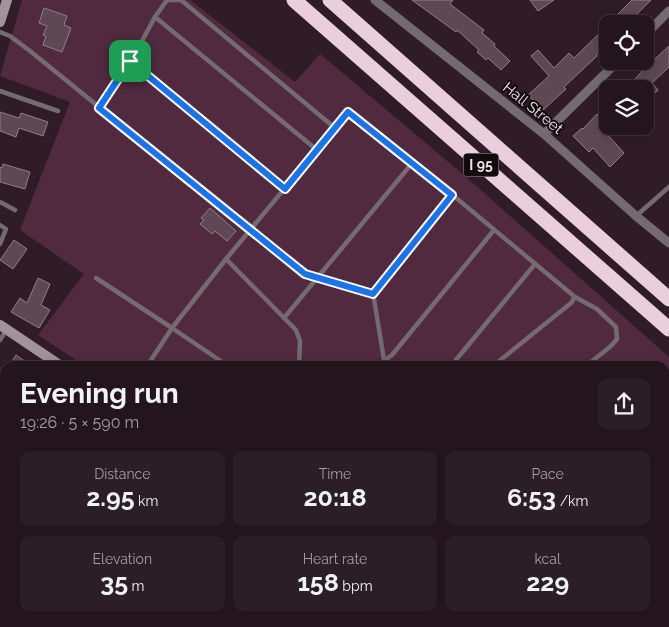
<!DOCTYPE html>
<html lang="en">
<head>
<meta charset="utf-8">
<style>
	:root { --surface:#24151d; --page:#2c1e26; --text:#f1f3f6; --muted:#a39fa4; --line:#41343b }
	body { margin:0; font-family:Raleway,sans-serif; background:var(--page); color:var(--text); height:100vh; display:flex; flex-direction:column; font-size:19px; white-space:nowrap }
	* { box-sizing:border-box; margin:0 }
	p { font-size:16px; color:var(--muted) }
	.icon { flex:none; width:28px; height:28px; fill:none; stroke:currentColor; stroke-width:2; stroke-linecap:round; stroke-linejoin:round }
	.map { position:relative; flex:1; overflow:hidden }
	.panel { position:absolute; left:0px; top:361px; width:670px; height:266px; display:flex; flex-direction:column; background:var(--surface); border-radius:15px 15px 0 0; box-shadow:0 2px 12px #0003,0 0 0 1px var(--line) }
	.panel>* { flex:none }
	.tools { position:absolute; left:599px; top:15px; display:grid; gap:10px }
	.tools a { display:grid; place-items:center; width:55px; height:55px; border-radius:10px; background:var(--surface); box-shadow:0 2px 12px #0003,0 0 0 1px var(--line); font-size:25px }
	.pin { position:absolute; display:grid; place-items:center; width:42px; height:42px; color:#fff; margin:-21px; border-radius:10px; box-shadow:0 2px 8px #0006 }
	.round { display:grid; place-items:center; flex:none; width:52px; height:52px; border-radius:10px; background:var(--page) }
	.overview { display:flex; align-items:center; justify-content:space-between; height:85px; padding:0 20px }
	h1 { font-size:28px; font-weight:700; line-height:38px }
	.metrics { display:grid; grid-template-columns:repeat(3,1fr); gap:8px; height:85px; padding:5px 20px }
	.metrics div { display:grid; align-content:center; border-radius:10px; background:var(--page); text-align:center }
	.metrics b { font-size:25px; font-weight:700 }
	.metrics small { font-size:14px; font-weight:400 }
	.metrics p { font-size:14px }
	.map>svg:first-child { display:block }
	.built { fill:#3d2331 }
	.green { fill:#512a40 }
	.building { fill:#5e4853; stroke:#947b87 }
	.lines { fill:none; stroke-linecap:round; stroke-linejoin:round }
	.service { stroke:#756a70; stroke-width:4.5 }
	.minor { stroke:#756a70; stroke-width:9 }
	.secondary { stroke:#a4929b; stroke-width:10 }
	.motorway { stroke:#eacedb; stroke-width:15 }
	.route-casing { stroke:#fff; stroke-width:10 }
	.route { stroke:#1a73e8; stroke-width:6 }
	.labels { text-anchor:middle; stroke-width:4; stroke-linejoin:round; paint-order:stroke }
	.shield { fill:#130a0e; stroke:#afa3a9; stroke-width:1 }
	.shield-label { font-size:14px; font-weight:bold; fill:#f2e4eb }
	.street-label { font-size:15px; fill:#f2e4eb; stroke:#130a0e }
</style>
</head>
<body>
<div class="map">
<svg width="669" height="627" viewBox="0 0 669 627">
	<rect width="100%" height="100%" fill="#301c27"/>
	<polygon class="built" points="378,622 515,622 520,627 371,627"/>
	<polygon class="green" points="22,0 190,0 295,82 320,54 465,176 669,357 669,377 665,380 665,366 85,366 38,335 84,274 20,230 70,102 0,76"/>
	<g class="building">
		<polygon points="412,0 453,0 450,4 484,30 482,33 495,44 494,46 510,61 501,70 488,58 486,60 477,52 479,50 457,30 456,32"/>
		<polygon points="530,0 554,0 538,11"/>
		<polygon points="632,0 651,0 632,19 637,24 608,24"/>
		<polygon points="44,8 67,16 64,25 71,28 62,52 43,45 46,36 43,35 47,26 39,23"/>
		<polygon points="608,25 608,43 596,55 597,56 564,87 566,89 543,110 528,95 549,76 531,56 538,50 554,68 569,53 574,58"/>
		<polygon points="669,46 669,67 652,83 658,90 645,103 645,89 626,89 645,68"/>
		<polygon points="608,106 607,134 624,153 610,167 593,148 589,152 573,136 582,128 583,129 597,114 598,115"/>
		<polygon points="0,112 19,118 21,113 48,122 43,136 19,128 16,137 0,131"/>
		<polygon points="3,164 30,172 25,189 0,182 0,167 2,168"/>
		<polygon points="210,208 236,231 227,241 215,231 212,234 200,224 204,220 201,218"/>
		<polygon points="14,240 27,249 13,269 0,260"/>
		<polygon points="38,278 50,284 41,305 50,310 39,328 11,312 20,298 27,303"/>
		<polygon points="16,355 32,366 9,366"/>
	</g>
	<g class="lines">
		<g class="service">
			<polyline points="155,17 167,0 181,0 335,128"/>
			<polyline points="0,32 10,36 30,51 305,274 373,293 385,366"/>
			<polyline points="131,61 155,17 317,150"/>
			<polyline points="0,91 58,111"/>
			<polyline points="99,107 131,61 285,189"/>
			<polyline points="0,202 15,210"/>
			<polyline points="636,216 669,187"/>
			<polyline points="0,225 6,229 0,244"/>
			<polyline points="226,259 296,330 300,341 299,366"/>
			<polyline points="96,278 172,328 147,366"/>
			<polyline points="373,293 452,195"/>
			<polyline points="575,297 597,309 616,327 617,339 611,346 586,366"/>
			<polyline points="284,318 413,162"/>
			<polyline points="0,340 6,330"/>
			<polyline points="384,361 392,355 494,230"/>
			<polyline points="228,366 172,328 226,259 348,112 413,162 575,297 571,303 493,366"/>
			<polyline points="451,366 535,264"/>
			<polyline points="308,627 310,622"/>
		</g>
		<g class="minor">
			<polyline points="375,0 544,134 636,216 669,243"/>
			<polyline points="645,35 669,11"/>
			<polyline points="544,134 618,61"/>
			<polyline points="0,426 5,430"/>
			<polyline points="665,461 669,463"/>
			<polyline points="0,585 5,589"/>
			<polyline points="665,611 669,608"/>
			<polyline points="44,622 49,627"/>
			<polyline points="234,622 239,627"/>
			<polyline points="641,627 648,622"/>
		</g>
		<g class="secondary">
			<polyline points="0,22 7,0"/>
			<polyline points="0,325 61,366"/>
			<polyline points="665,395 669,392"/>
			<polyline points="536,622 542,627"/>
			<polyline points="346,627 352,622"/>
		</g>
		<g class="motorway">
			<polyline points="294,0 669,329"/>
			<polyline points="330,0 669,299"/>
			<polyline points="665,419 669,422"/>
		</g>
	</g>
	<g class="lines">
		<defs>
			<polygon id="route" points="130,61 285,189 348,112 452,195 373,294 305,274 99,108"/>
		</defs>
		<use href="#route" class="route-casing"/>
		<use href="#route" class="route"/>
	</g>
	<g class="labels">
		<rect class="shield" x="463.5" y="153.5" width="35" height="23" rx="4"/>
		<g class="shield-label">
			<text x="481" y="170">I 95</text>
		</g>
		<g class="street-label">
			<text transform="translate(533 108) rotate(39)" y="5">Hall Street</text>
		</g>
	</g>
</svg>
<div class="tools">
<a><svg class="icon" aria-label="locate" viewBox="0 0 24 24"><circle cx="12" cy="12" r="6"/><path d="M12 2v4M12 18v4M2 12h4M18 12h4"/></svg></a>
<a><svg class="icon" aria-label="layers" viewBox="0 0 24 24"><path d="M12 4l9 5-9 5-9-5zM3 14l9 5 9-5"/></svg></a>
</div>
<div class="pin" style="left:130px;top:61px;background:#1e9e55"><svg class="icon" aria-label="arrive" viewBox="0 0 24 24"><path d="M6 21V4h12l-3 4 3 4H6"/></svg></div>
<section class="panel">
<div class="overview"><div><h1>Evening run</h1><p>19:26 · 5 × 590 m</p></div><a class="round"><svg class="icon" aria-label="share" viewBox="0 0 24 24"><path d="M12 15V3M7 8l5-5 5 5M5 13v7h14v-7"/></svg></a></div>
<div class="metrics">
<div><p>Distance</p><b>2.95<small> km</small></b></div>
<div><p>Time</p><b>20:18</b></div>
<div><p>Pace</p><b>6:53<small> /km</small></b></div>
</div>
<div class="metrics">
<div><p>Elevation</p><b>35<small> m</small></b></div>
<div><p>Heart rate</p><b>158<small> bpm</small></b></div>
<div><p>kcal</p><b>229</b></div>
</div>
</section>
</div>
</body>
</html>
